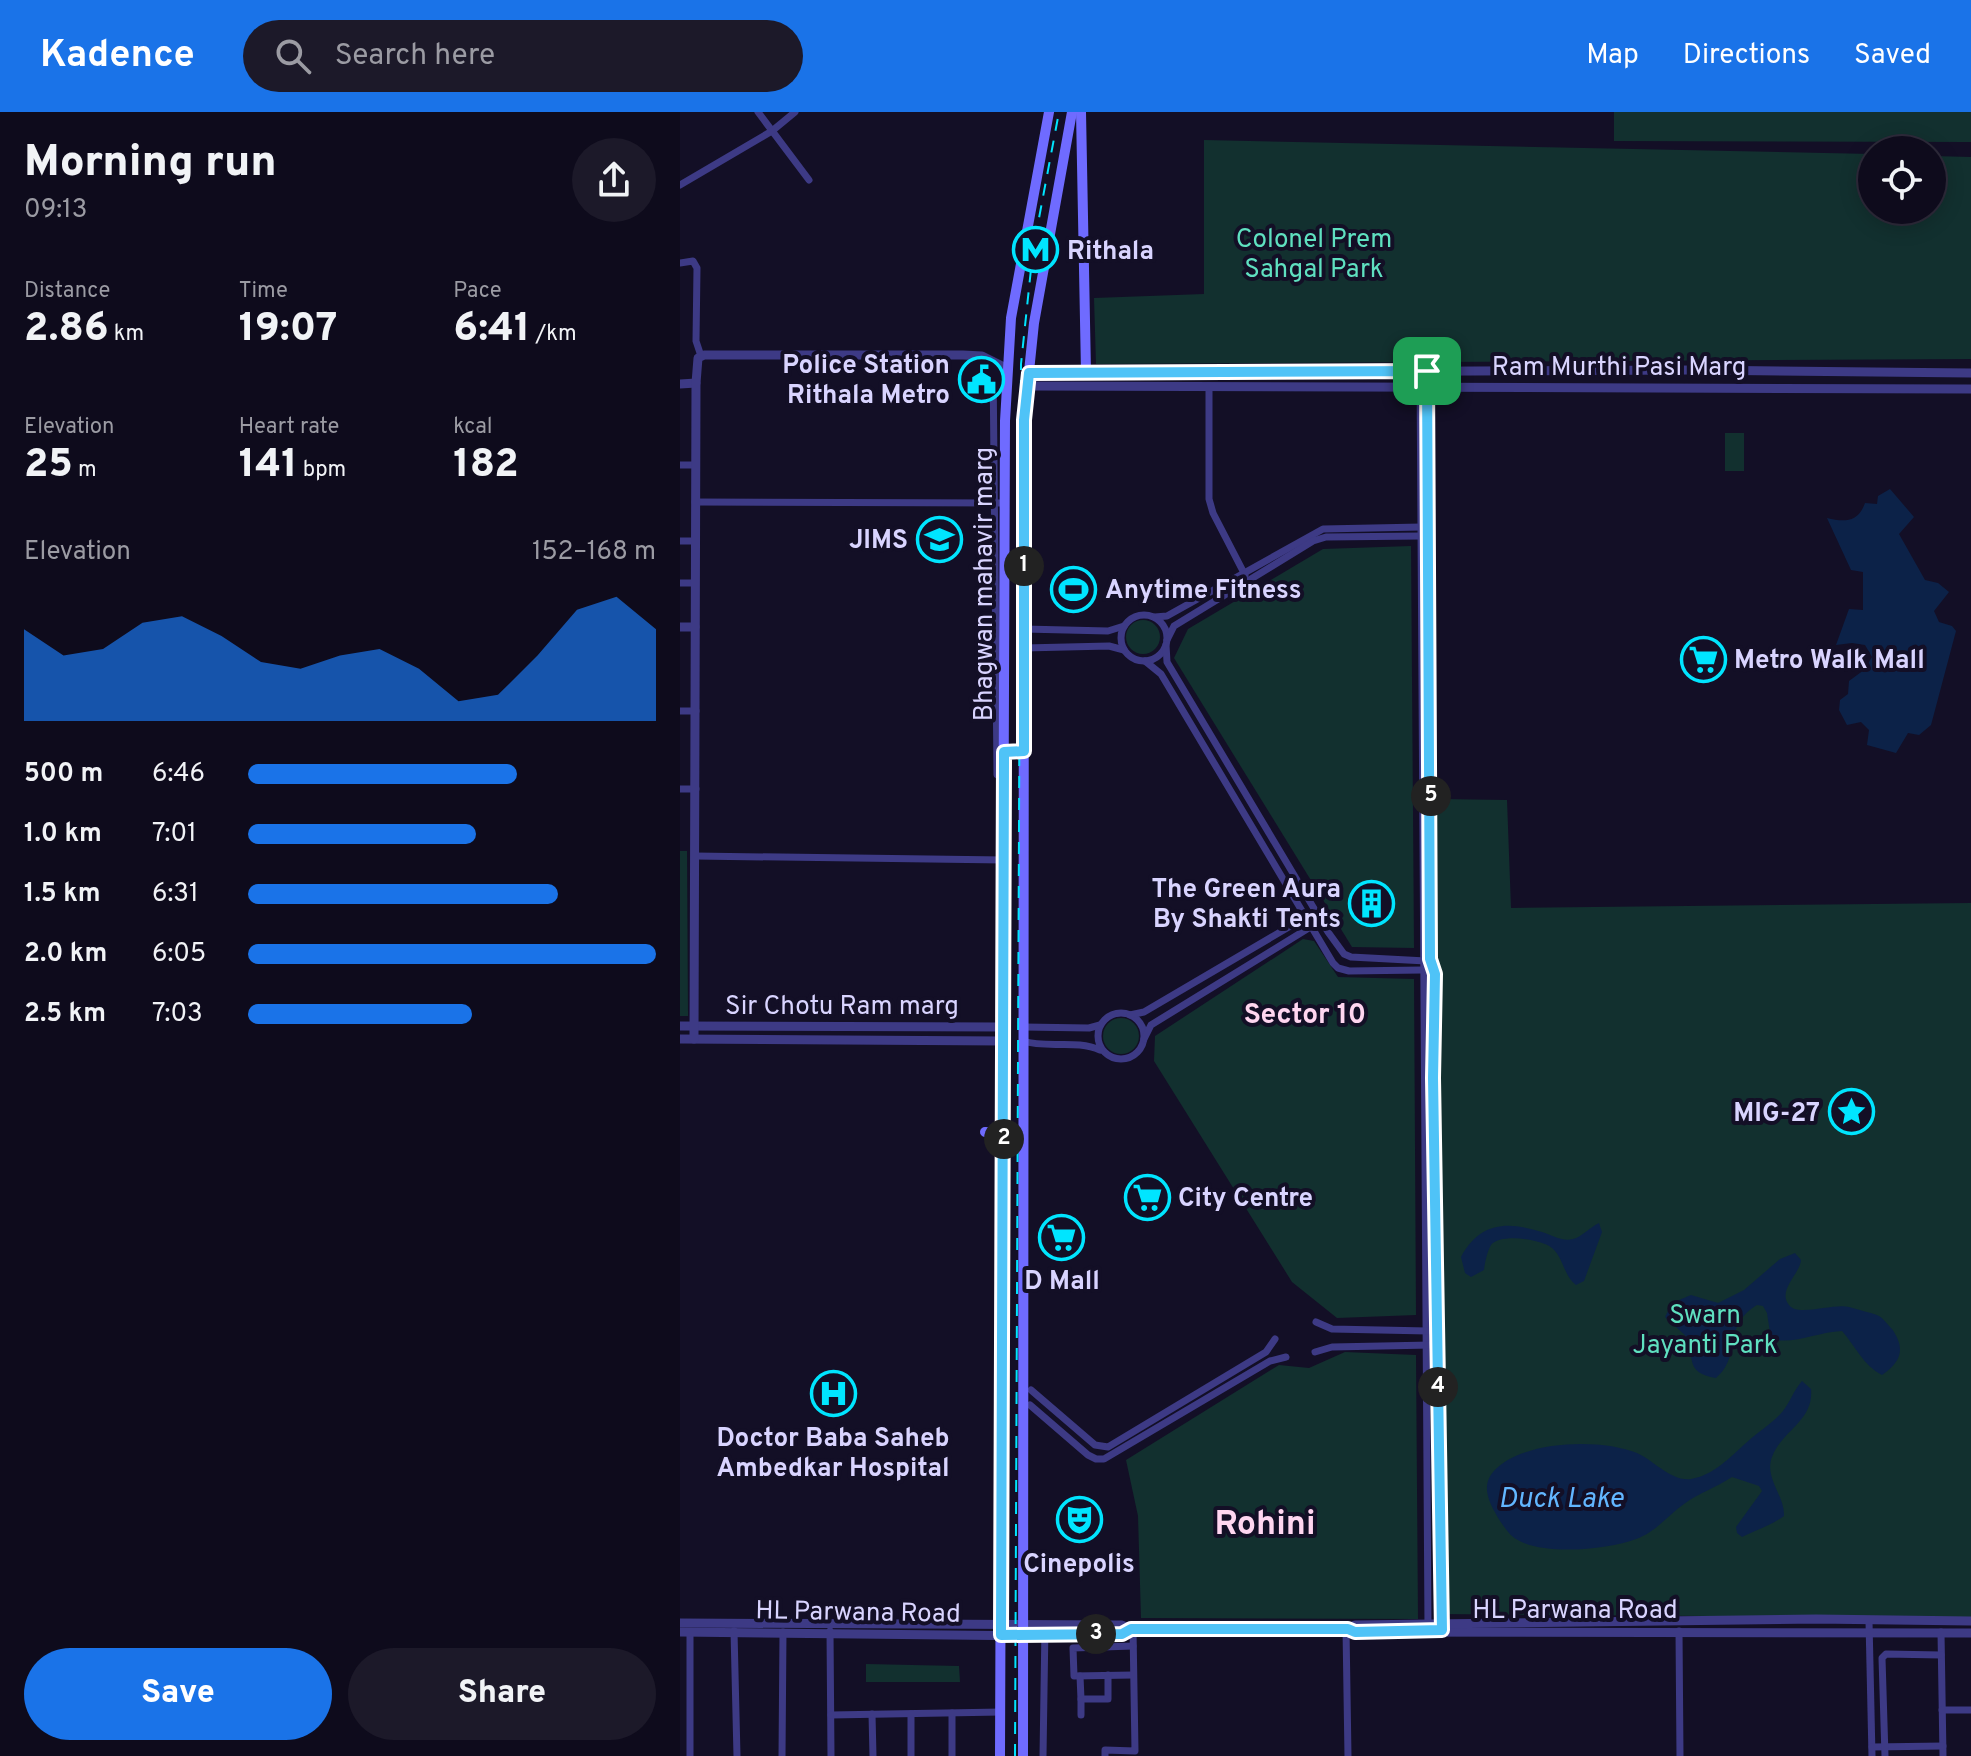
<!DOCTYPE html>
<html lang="en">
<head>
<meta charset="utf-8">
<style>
	:root { --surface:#0e0b1c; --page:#1c1929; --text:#f1f3f6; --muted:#9b9ba3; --line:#2e2b3b; --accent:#1a73e8 }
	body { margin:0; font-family:Overpass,sans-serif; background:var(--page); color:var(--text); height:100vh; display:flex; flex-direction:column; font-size:30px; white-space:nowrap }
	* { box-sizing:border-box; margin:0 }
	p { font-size:26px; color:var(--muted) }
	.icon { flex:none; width:44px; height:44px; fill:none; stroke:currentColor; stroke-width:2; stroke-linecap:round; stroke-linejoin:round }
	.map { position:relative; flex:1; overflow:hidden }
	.details { display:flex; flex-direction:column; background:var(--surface); width:680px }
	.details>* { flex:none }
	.buttons { position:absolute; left:1178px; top:24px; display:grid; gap:16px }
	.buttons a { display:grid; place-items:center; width:88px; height:88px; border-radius:50%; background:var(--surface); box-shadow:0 4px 20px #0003,0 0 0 2px var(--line); font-size:40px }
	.pin { position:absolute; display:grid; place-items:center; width:68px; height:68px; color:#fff; margin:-34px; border-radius:16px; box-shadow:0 4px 12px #0006 }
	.km { position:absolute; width:40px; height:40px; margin:-20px; border-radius:50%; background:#222; color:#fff; font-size:22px; line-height:40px; text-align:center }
	.round { display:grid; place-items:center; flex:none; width:84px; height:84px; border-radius:42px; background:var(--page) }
	.head { display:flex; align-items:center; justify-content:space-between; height:136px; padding:0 24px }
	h1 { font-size:44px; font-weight:800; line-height:60px }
	.metrics { display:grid; grid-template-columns:repeat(3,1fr); gap:12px; height:136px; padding:8px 24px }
	.metrics div { display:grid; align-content:center }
	.metrics b { font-size:40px; font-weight:800 }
	.metrics small { font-size:22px; font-weight:400 }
	.metrics p { font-size:22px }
	.chart { height:224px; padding:16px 24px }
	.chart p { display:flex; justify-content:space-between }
	.chart svg { width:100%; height:144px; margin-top:8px; fill:var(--accent); opacity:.7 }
	.action { display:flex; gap:16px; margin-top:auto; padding:16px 24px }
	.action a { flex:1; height:92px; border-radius:48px; background:var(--accent); color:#fff; font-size:32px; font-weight:800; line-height:92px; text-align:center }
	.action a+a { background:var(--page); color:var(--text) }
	ul { padding:0 24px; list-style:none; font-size:26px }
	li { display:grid; grid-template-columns:128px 96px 1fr; align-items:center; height:60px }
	li i { height:20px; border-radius:10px; background:var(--accent) }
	header { display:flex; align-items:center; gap:48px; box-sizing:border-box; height:112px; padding:0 40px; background:var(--accent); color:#fff }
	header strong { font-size:38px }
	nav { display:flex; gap:44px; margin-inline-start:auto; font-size:28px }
	.search { width:560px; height:72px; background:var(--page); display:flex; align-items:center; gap:20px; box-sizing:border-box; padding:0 28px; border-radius:44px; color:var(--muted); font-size:30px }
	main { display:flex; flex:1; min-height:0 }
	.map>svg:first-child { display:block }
	.green { fill:#12302f }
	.water { fill:#0c2248 }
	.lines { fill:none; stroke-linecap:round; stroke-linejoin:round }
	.minor { stroke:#3d3a85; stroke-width:7 }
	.tertiary { stroke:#3d3a85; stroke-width:9 }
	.secondary { stroke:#6f6bff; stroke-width:10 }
	.rail { stroke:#00e5ff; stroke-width:2; stroke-dasharray:12 10; stroke-linecap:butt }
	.route-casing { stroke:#fff; stroke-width:16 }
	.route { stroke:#4fc3f7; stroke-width:10 }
	.labels { text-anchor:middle; stroke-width:8; stroke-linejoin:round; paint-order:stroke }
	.park-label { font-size:26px; fill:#5fe0c0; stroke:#130f26 }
	.poi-label { font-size:26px; font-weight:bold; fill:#d9d4ff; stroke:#130f26; text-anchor:start }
	.street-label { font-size:26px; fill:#d9d4ff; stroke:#130f26 }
	.neighbourhood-label { font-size:28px; font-weight:bold; fill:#ffd6f0; stroke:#130f26 }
	.water-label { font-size:28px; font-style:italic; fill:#62b6ff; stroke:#130f26 }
	.district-label { font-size:34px; font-weight:bold; fill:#ffd6f0; stroke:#130f26 }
</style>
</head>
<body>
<header>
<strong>Kadence</strong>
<div class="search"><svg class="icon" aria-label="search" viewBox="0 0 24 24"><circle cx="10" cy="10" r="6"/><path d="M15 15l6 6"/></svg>Search here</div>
<nav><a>Map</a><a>Directions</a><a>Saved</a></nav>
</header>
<main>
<section class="details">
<div class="head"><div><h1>Morning run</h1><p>09:13</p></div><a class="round"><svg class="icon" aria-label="share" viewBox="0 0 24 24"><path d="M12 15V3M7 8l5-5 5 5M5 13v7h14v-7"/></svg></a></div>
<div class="metrics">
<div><p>Distance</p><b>2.86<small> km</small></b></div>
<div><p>Time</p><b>19:07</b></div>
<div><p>Pace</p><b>6:41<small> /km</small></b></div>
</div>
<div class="metrics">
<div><p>Elevation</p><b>25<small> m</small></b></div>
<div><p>Heart rate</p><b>141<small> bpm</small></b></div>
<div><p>kcal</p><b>182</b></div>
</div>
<div class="chart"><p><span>Elevation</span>152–168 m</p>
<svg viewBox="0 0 160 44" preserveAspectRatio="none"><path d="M0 44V16L10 24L20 22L30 14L40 12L50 18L60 26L70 28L80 24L90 22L100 28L110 38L120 36L130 24L140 10L150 6L160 16V44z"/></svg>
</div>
<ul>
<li><b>500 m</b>6:46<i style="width:66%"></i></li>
<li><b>1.0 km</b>7:01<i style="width:56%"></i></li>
<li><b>1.5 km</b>6:31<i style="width:76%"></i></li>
<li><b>2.0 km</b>6:05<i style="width:100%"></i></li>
<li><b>2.5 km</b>7:03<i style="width:55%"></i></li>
</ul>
<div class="action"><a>Save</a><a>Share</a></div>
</section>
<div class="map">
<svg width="1291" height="1644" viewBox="0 0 1291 1644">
	<rect width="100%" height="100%" fill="#130f26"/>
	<g class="green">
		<polygon points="934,0 1291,0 1291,30 934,29"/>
		<polygon points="524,28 1192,42 1192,98 1252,98 1252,44 1291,45 1291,247 416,252 414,186 524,182"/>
		<rect x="1045" y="321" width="19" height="38"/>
		<polygon points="731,434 734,836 672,835 494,546 508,517 643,437"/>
		<circle cx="463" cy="525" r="17"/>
		<polygon points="757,687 827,688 831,796 1291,791 1291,1506 760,1502"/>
		<polygon points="0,739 7,739 8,904 0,904"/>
		<polygon points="623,827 634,829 658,865 734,867 736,1203 657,1206 612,1170 474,949 475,924"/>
		<circle cx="441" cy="924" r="18"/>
		<polygon points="665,1240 736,1243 738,1507 461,1506 458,1404 446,1348 599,1253 629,1256"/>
		<polygon points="186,1552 279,1554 280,1570 186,1570"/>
	</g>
	<g class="water">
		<path d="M1210,377L1234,405L1219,422L1245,468L1258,471L1269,480L1254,499L1259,510L1272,514L1276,519L1251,613L1239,623L1228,621L1216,641L1187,633L1189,618L1181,610L1167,613L1159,598L1160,588L1168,582L1169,569L1184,558L1192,545L1185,533L1172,531L1156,533L1169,497L1183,498V460L1171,458L1147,406C1164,410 1178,411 1185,391L1197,392L1198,384Z"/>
		<path d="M919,1111L922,1120L904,1169L896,1173C883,1163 884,1146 872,1136C862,1127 820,1121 811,1133C807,1140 805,1150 804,1158L791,1165L785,1161L781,1145C800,1110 827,1109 862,1120C872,1123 882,1130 893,1127C902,1125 910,1115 919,1111Z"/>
		<path d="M1115,1141L1121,1148C1120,1162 1097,1178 1109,1193C1117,1205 1154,1191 1169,1195C1178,1198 1190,1200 1199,1204C1204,1207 1208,1213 1212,1217C1226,1237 1221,1250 1202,1263C1183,1253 1176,1235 1162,1219C1137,1220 1114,1233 1091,1227L1087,1201L1083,1194L1077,1193C1041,1215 1063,1243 1036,1266C1004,1261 1015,1245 1007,1225L985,1205L992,1191L1011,1183L1038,1191L1064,1178L1100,1147Z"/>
		<path d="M1122,1269L1131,1277C1134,1309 1102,1318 1092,1345C1084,1366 1105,1384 1104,1404C1094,1412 1074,1419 1062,1425L1057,1421L1056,1415L1082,1379L1079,1374L1052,1365C1037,1375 1019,1381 1004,1392C987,1404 976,1420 956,1427C927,1438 863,1444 836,1427C829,1423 822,1412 817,1404C809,1390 801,1374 813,1360C841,1328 920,1326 957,1341C973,1348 992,1370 1011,1367C1034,1363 1049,1346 1066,1331C1078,1320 1092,1312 1103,1299C1110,1290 1114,1278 1122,1269Z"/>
	</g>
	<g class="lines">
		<g class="minor">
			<polyline points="78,0 129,68"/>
			<polyline points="0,73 92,19 115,0"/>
			<polyline points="0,151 13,149 17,156 16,229 21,244"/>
			<polyline points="313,249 317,663 324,665"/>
			<polyline points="740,259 748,1516"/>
			<polyline points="747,259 750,847 755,862 753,966 762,1516"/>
			<polyline points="529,274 529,387 533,401 565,463"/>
			<polyline points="0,353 15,353"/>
			<polyline points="15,390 325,391"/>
			<polyline points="0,429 15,429"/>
			<polyline points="0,471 15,471"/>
			<circle cx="464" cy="526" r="23"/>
			<polyline points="475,505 487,504 643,417 741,415"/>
			<polyline points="344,517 428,519 444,514"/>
			<polyline points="487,528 494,514 633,429 646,425 741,424"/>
			<polyline points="486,533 487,550 648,820 664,842 671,845 746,849"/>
			<polyline points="344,536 429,534 444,538"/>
			<polyline points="465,549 481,562 653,851 658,856 669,859 742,858"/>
			<polyline points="0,599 16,599"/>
			<polyline points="0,677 16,677"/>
			<polyline points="15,744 324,748"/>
			<circle cx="441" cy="924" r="23"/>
			<polyline points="450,903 464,900 636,799"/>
			<polyline points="344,915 409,916 420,913"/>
			<polyline points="464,927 471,913 632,814"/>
			<path d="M343,929C368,937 396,927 420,938"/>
			<polyline points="636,1210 652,1217 748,1219"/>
			<polyline points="635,1240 652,1235 751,1233"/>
			<polyline points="351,1278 415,1333 428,1335 586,1240 595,1227"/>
			<polyline points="350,1293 408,1343 416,1347 424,1347 590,1249 606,1245"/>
			<polyline points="1189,1509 1192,1644"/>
			<polyline points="666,1517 668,1644"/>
			<polyline points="54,1519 57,1644"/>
			<polyline points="150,1519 151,1644"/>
			<polyline points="999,1519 1000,1644"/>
			<polyline points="10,1520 10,1644"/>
			<polyline points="1261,1520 1263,1644"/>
			<polyline points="453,1534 393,1536 394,1564 453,1563"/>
			<polyline points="400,1564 401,1587"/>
			<polyline points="1262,1598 1291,1598"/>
			<polyline points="272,1601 272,1644"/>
			<polyline points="192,1602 193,1644"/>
			<polyline points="231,1602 231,1644"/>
			<polyline points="151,1603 321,1600"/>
			<polyline points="401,1603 401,1587 428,1587 428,1563"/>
			<polyline points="1192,1635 1263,1634"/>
			<polyline points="102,1644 103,1520"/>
			<polyline points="363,1644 365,1514"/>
			<polyline points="425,1644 425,1638 455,1639 453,1517"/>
			<polyline points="1205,1644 1202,1546 1206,1542 1261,1543"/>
		</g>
		<g class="tertiary">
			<polyline points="349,261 1014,258 1291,261"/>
			<polyline points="0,272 16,271"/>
			<polyline points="347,274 1291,277"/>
			<polyline points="0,515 15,515"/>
			<polyline points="0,914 324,915"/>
			<polyline points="0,927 323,929"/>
			<polyline points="14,927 16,271 18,246 24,243 283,243 302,244 328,257"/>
			<polyline points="0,1511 442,1513 451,1517 668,1517 675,1520 1291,1521"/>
			<polyline points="668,1517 675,1513 1136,1507 1291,1509"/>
			<polyline points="0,1520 365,1524 442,1522 451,1517"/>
		</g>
		<g class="secondary">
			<polyline points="401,0 406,261"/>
			<polyline points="305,1020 324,1021"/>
			<polyline points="320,1644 325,309 331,206 369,0"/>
			<polyline points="343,1644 344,308 354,211 392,0"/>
		</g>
		<polyline class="rail" points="335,1644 341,252 353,138 379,0"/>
	</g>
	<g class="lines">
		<defs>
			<polygon id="route" points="747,259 750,847 755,862 753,966 762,1518 675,1520 668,1517 451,1517 442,1522 321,1523 324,647 324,640 344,639 344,308 349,261"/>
		</defs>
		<use href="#route" class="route-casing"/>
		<use href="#route" class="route"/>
	</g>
	<defs>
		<symbol id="metro-ring" viewBox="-11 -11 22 22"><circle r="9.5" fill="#130f26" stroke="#00e5ff" stroke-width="1.5"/><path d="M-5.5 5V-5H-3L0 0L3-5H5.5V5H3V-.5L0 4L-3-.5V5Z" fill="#00e5ff"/></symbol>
		<symbol id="civic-ring" viewBox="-11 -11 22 22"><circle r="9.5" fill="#130f26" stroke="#00e5ff" stroke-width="1.5"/><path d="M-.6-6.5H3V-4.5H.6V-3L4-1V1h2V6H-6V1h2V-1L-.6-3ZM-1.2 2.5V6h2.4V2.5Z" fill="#00e5ff"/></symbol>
		<symbol id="university-ring" viewBox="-11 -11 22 22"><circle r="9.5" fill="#130f26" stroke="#00e5ff" stroke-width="1.5"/><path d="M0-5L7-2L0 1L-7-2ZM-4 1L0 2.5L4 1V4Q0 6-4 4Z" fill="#00e5ff"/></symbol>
		<symbol id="stadium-ring" viewBox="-11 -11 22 22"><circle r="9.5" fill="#130f26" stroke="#00e5ff" stroke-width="1.5"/><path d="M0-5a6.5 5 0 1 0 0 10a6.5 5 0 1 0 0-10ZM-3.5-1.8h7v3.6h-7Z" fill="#00e5ff"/></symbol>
		<symbol id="supermarket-ring" viewBox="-11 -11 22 22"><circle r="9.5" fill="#130f26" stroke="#00e5ff" stroke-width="1.5"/><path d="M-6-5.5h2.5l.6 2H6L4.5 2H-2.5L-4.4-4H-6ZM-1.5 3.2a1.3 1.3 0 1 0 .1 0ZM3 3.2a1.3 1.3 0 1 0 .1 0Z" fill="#00e5ff"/></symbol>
		<symbol id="building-ring" viewBox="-11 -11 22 22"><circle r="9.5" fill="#130f26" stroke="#00e5ff" stroke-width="1.5"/><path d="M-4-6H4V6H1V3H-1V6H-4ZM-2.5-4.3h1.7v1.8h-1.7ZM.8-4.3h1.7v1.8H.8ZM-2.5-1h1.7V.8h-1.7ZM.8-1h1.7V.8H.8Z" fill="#00e5ff"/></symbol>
		<symbol id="sight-ring" viewBox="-11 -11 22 22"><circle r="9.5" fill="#130f26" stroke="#00e5ff" stroke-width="1.5"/><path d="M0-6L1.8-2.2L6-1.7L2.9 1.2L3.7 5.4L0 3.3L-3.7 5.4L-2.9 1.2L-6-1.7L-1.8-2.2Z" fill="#00e5ff"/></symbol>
		<symbol id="hospital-ring" viewBox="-11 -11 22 22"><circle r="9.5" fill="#130f26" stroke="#00e5ff" stroke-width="1.5"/><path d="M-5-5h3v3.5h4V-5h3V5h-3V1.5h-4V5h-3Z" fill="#00e5ff"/></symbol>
		<symbol id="theatre-ring" viewBox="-11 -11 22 22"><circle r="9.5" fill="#130f26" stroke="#00e5ff" stroke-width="1.5"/><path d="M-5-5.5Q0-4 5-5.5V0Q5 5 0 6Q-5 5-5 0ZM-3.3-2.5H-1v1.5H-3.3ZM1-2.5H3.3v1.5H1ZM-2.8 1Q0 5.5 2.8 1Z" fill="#00e5ff"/></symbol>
	</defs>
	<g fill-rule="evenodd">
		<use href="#metro-ring" x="330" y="112" width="51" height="51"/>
		<use href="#civic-ring" x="276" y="242" width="51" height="51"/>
		<use href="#university-ring" x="234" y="402" width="51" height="51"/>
		<use href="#stadium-ring" x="368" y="452" width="51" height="51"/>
		<use href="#supermarket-ring" x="998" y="522" width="51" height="51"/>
		<use href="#building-ring" x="666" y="766" width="51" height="51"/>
		<use href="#sight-ring" x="1146" y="974" width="51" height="51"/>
		<use href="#supermarket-ring" x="442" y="1060" width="51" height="51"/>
		<use href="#supermarket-ring" x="356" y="1100" width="51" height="51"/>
		<use href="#hospital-ring" x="128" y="1256" width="51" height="51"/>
		<use href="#theatre-ring" x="374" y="1382" width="51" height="51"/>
	</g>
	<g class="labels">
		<g class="park-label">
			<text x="634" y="135">Colonel Prem<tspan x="634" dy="30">Sahgal Park</tspan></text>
			<text x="1025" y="1211">Swarn<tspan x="1025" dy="30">Jayanti Park</tspan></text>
		</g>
		<g class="poi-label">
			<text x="387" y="147">Rithala</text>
			<text x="270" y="261" text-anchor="end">Police Station<tspan x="270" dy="30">Rithala Metro</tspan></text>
			<text x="228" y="436" text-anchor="end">JIMS</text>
			<text x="425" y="486">Anytime Fitness</text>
			<text x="1054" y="556">Metro Walk Mall</text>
			<text x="661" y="785" text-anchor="end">The Green Aura<tspan x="661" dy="30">By Shakti Tents</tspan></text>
			<text x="1140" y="1009" text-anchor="end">MIG-27</text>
			<text x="498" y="1094">City Centre</text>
			<text x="382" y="1177" text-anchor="middle">D Mall</text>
			<text x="153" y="1334" text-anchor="middle">Doctor Baba Saheb<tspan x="153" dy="30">Ambedkar Hospital</tspan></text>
			<text x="399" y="1460" text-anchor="middle">Cinepolis</text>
		</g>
		<g class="street-label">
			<text x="939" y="263">Ram Murthi Pasi Marg</text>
			<text transform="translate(303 472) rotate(-90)" y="9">Bhagwan mahavir marg</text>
			<text x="162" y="902">Sir Chotu Ram marg</text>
			<text x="895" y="1506">HL Parwana Road</text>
			<text transform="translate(178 1499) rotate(1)" y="9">HL Parwana Road</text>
		</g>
		<g class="neighbourhood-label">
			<text x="625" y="911">Sector 10</text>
		</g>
		<g class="water-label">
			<text x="881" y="1395">Duck Lake</text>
		</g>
		<g class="district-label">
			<text x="585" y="1422">Rohini</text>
		</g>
	</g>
</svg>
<div class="buttons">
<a><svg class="icon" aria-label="locate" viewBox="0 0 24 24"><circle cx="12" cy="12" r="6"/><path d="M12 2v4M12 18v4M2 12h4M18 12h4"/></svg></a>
</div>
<div class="pin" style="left:747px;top:259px;background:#1e9e55"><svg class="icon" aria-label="arrive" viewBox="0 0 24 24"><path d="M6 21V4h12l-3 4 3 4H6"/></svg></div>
<b class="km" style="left:344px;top:454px">1</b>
<b class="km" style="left:324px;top:1027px">2</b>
<b class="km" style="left:416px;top:1522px">3</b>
<b class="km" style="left:758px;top:1275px">4</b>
<b class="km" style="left:751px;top:684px">5</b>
</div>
</main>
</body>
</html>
